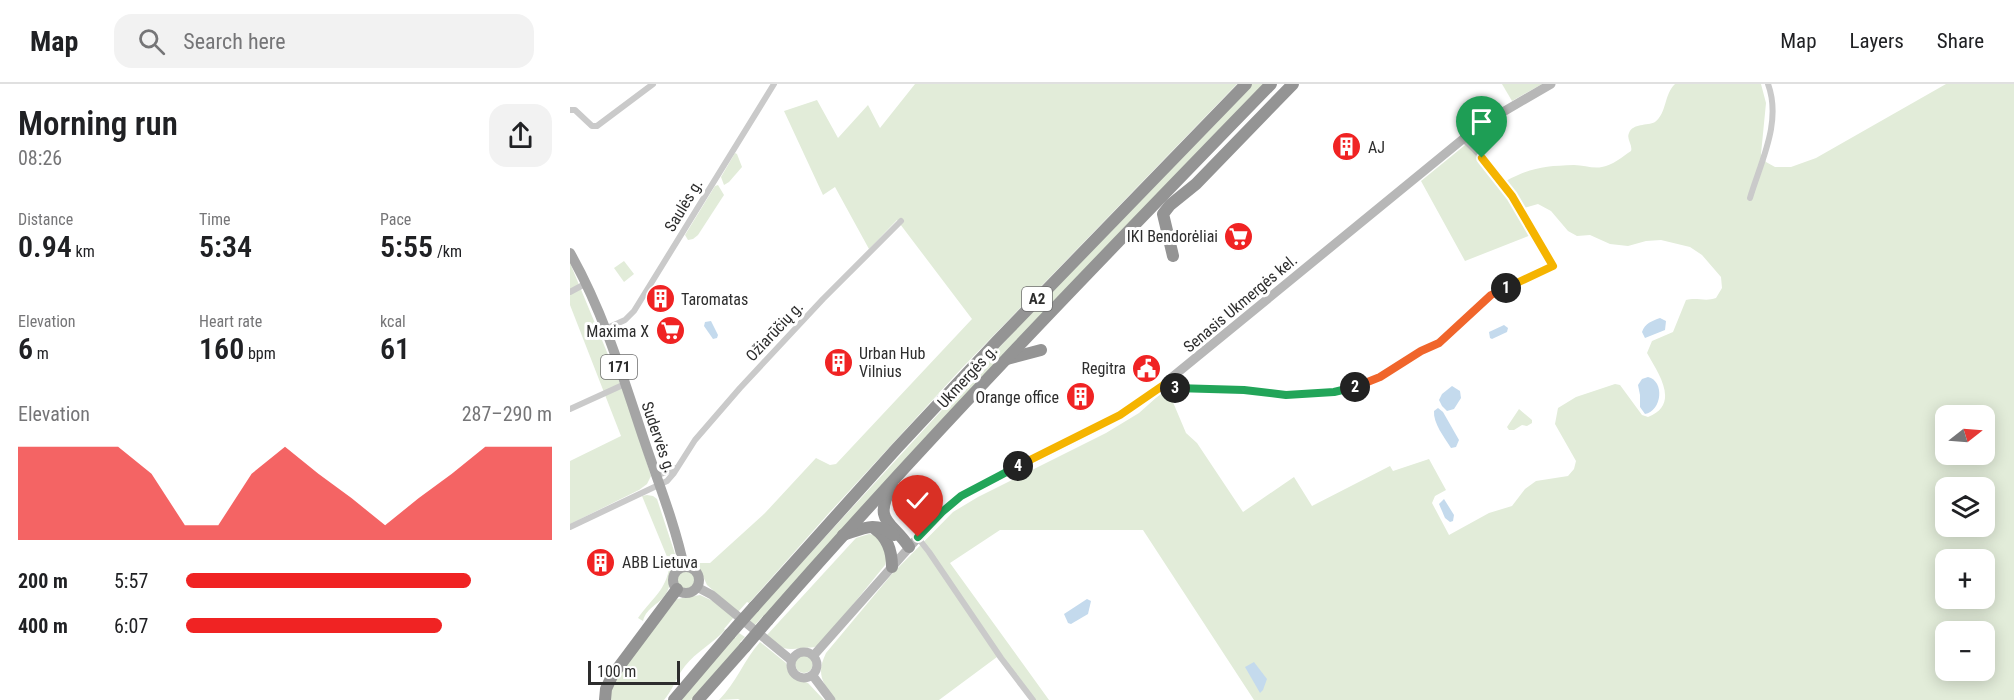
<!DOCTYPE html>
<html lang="en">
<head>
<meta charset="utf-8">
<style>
	:root { --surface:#fff; --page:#f2f2f2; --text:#202124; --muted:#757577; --line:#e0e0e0; --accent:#f02323 }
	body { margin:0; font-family:"Roboto Condensed",sans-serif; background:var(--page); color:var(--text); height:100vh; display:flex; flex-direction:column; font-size:22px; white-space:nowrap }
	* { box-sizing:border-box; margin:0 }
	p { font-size:20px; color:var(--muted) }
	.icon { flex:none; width:33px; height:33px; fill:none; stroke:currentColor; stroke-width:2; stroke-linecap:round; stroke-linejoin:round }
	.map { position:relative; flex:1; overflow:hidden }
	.details { display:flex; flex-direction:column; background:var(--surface); width:570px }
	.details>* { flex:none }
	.needle { width:39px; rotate:73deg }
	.controls { position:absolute; left:1365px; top:321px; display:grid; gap:12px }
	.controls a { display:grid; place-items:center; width:60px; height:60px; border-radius:12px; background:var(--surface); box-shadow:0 3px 15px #0003; font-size:30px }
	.scale { position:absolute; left:18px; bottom:15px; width:92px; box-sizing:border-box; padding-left:6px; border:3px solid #2d2d2d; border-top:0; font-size:16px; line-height:21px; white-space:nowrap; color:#2d2d2d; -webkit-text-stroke:4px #fff; paint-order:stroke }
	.pin { position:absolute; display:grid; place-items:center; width:51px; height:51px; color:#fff; margin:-62px -26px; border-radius:50% 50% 50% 0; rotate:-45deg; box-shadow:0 0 6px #0007 }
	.pin .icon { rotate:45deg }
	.km { position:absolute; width:30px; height:30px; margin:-15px; border-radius:50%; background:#222; color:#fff; font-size:16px; line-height:30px; text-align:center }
	.round { display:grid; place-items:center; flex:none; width:63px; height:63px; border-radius:18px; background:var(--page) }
	.headline { display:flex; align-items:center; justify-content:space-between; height:102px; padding:0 18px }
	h1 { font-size:33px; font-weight:600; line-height:45px }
	.stats { display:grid; grid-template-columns:repeat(3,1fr); gap:9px; height:102px; padding:6px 18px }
	.stats div { display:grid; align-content:center }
	.stats b { font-size:30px; font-weight:600 }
	.stats small { font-size:16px; font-weight:400 }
	.stats p { font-size:16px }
	.chart { height:168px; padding:12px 18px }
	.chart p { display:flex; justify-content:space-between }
	.chart svg { width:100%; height:108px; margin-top:6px; fill:var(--accent); opacity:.7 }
	ul { padding:0 18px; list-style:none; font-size:20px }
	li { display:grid; grid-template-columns:96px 72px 1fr; align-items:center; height:45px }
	li i { height:15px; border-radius:8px; background:var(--accent) }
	header { display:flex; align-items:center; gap:36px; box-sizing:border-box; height:84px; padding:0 30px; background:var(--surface); border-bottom:2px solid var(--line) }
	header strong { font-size:28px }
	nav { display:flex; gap:33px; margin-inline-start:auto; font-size:21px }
	.search { width:420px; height:54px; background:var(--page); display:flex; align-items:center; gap:15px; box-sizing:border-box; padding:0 21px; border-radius:18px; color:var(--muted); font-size:22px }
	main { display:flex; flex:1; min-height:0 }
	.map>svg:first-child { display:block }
	.green { fill:#e2ecd9; fill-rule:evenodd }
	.water { fill:#c4daed }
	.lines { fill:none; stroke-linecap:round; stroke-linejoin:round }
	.street { stroke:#cacaca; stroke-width:6 }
	.secondary { stroke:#b7b7b7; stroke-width:9 }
	.primary { stroke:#a5a5a5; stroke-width:10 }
	.highway { stroke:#949494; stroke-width:12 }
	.highway-bridge { stroke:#949494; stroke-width:12 }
	.split-1-casing { stroke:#fff; stroke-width:12 }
	.split-2-casing { stroke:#fff; stroke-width:12 }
	.split-3-casing { stroke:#fff; stroke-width:12 }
	.split-4-casing { stroke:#fff; stroke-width:12 }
	.split-5-casing { stroke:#fff; stroke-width:12 }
	.split-1 { stroke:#f5b400; stroke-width:8 }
	.split-2 { stroke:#f0652b; stroke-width:8 }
	.split-3 { stroke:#22a559; stroke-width:8 }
	.split-4 { stroke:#f5b400; stroke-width:8 }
	.split-5 { stroke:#22a559; stroke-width:8 }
	.labels { text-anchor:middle; stroke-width:6; stroke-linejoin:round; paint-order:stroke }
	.shield { fill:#fff; stroke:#6c6c6c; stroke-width:1.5 }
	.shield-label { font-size:15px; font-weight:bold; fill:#2d2d2d }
	.poi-label { font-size:16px; fill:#2d2d2d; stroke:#fff; text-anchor:start }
	.street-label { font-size:16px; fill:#2d2d2d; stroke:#fff }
</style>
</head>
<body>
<header>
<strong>Map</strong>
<div class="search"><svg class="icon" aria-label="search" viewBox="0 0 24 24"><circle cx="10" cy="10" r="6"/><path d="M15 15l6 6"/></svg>Search here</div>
<nav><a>Map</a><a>Layers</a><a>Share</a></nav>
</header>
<main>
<section class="details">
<div class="headline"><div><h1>Morning run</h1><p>08:26</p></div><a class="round"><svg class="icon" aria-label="share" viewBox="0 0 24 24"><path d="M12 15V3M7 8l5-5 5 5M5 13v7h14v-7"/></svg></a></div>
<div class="stats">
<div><p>Distance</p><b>0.94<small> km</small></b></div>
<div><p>Time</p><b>5:34</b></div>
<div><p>Pace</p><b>5:55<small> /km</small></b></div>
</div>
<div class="stats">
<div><p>Elevation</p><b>6<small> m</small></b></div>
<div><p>Heart rate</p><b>160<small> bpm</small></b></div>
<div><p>kcal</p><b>61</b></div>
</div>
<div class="chart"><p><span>Elevation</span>287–290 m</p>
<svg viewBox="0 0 160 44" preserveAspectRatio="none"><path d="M0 44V6L10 6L20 6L30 6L40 17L50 38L60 38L70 17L80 6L90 17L100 27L110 38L120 27L130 17L140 6L150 6L160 6V44z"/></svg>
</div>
<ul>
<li><b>200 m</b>5:57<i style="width:78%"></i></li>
<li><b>400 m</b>6:07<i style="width:70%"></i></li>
</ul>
</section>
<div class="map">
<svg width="1444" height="616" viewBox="0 0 1444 616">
	<rect width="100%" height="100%" fill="#fff"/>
	<g class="green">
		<polygon points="345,0 667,0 391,285 259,429 179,519 177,518 168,528 137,501 131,488 123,479 140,479 195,429 246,374 260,381 266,380 402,235 327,136 299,165 265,103 253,111 214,27 247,16 268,54 298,21 310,44"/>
		<polygon points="682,0 694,0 359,349 195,533 193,532 184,542 179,538 188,526 485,203"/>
		<polygon points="932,0 972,0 942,17"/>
		<path d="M1105,0H1191L1196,19L1191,70L1196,78L1205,83H1221L1246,74L1376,0H1444V616H684L573,446H430L380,479L479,616H460L427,573L369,616H265C252,598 246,590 256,569L322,490L383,428L408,413L536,349L569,329L597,304L616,349L627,359L673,428L724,393L742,422L820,382L823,387L859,375L876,406L865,412L862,419L879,451L919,429L942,422L955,405L966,397L998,392L1004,385L1006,377L985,340L988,324L1006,313L1045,300L1050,301L1072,331L1078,333C1111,320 1088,289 1077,269L1082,257L1103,248L1116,216C1127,213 1135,218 1146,214L1152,204L1151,193L1132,171L1120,163L1091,156L1076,157L1058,162L1040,160L1020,151L1007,152L998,147L981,127L968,120L947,126L961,151L895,177L851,97L900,57L936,97C962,83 976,82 1004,81C1014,81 1023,85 1032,83C1043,81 1052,73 1061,67C1063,61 1056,55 1059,49C1063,39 1077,42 1085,38C1097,29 1094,10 1105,0ZM1376,332H1414V370H1376ZM1376,404H1414V442H1376ZM1376,476H1414V514H1376ZM1376,548H1414V586H1376Z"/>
		<polygon points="165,69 167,70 172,83 159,98 154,101 151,93"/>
		<polygon points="148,101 154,111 152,114 128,151 123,155 118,156 115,151 145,102"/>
		<polygon points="54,177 64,190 54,198 44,184"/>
		<polygon points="0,179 56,314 81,392 77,400 69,406 0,440 0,377 51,352 0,221"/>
		<polygon points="949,325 962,336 962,339 957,342 952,341 944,346 939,346 937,343"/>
		<path d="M77,411L83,412L87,415L107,476C100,487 102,498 97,508C90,521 77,522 73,537L68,534C83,513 96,507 100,480L72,412Z"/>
		<path d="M299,450L309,452L317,474L315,481L251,560C243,565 240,563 232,564C211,567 213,564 197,551L286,454Z"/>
		<circle cx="116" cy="496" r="10"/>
		<path d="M130,511L145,518L164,533L154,545L155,546C143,559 126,568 115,582C106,593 103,606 94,616H38L45,595L107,515Z"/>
		<polygon points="169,549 175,553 170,558 171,560 121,616 111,616 163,553 165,554"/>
		<path d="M190,558L216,579L220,589L224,593L238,599L254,616H170L168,615L149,616C166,599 174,576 190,558Z"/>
		<circle cx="234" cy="580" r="9"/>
	</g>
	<g class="water">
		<path d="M1090,234L1096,237L1095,246L1075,254L1072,248C1075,239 1082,237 1090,234Z"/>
		<polygon points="141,237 148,251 147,254 143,255 134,242 135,238"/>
		<polygon points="934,241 938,244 937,248 922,255 920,254 919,248"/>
		<path d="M1078,293C1095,297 1092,327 1075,330L1070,323V311L1068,301L1072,295Z"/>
		<polygon points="882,302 890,307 891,314 884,325 877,327 872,322 869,316 872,310"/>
		<path d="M868,324L873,328L889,356L886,363L881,364C874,353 863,339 864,327Z"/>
		<polygon points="874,415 884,431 883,437 880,438 875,434 869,420"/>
		<polygon points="517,515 521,517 518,530 501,540 498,539 494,530"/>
		<polygon points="684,578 697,595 693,606 690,609 675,583"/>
	</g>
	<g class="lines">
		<g class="street">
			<polyline points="0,26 5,26 22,42 27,42 83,0"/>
			<path d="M1180,114C1191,77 1212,38 1198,0"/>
			<polyline points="0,208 15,200"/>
			<polyline points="35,245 55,236 64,227 204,0"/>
			<path d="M598,298L603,304L674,306L716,311L779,305L810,293L851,267L869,259L921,211L983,182C957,137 933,90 893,55"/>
			<polyline points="0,325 55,300"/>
			<polyline points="86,392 106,384"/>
			<polyline points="0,443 97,397 104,389 125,356 170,304 253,215 331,137"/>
			<polyline points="348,454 359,468 431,574 463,616"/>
		</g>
		<g class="secondary">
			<polyline points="127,503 142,511 221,576"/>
			<circle cx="234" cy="581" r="13"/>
			<polyline points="244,571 360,440 391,412 530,342 579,312 893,55 921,35 981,0"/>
			<polyline points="243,592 261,616"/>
		</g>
		<g class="primary">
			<path d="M0,169C33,227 53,293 74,356C88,398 105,440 114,483"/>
			<circle cx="116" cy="496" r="13"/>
		</g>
		<g class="highway">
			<polyline points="603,172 593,130 600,121 626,100 723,0"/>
			<polyline points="437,275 471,266"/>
			<path d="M322,402C302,438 322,437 339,463"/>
			<path d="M305,445C318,454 322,468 322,483"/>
			<path d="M273,451C294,444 305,437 324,451"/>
			<polyline points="184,523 327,364 427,257 676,0"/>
			<path d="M198,536C360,351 530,176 701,0"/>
			<polyline points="35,616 36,605 42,592 107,505"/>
			<polyline points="104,616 160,550"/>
			<polyline points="128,616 175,563"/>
		</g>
		<g class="highway-bridge">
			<polyline points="160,550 184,523"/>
			<polyline points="175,563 198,536"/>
		</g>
	</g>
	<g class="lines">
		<defs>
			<polyline id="split-1" points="912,74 942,112 983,182 936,204"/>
			<polyline id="split-2" points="785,303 810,293 851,267 869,259 921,211 936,204"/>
			<polyline id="split-3" points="605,304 674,306 716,311 764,308 785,303"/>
			<polyline id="split-4" points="448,382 550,331 598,298 605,304"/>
			<polyline id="split-5" points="348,453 372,428 391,412 448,382"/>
		</defs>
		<use href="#split-1" class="split-1-casing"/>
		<use href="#split-2" class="split-2-casing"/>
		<use href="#split-3" class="split-3-casing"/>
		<use href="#split-4" class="split-4-casing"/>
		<use href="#split-5" class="split-5-casing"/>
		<use href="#split-1" class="split-1"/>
		<use href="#split-2" class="split-2"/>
		<use href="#split-3" class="split-3"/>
		<use href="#split-4" class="split-4"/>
		<use href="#split-5" class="split-5"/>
	</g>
	<defs>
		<symbol id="building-disc" viewBox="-11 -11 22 22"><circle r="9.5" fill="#f02323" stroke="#fff"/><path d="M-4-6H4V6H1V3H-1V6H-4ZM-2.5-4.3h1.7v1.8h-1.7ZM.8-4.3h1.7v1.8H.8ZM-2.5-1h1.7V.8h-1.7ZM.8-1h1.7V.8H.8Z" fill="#fff"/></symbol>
		<symbol id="supermarket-disc" viewBox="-11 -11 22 22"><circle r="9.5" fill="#f02323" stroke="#fff"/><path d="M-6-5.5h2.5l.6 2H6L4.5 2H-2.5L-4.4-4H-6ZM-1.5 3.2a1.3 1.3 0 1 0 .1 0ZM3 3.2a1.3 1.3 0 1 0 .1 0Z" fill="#fff"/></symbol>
		<symbol id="civic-disc" viewBox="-11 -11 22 22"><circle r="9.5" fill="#f02323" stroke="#fff"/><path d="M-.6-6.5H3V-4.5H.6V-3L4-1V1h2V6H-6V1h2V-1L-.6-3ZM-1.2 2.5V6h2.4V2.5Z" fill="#fff"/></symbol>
	</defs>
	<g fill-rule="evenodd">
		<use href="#building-disc" x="760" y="46" width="33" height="33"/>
		<use href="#supermarket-disc" x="652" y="136" width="33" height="33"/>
		<use href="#building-disc" x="74" y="198" width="33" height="33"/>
		<use href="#supermarket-disc" x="84" y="230" width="33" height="33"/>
		<use href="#building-disc" x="252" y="262" width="33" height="33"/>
		<use href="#civic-disc" x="560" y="268" width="33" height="33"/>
		<use href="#building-disc" x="494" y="296" width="33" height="33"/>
		<use href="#building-disc" x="14" y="462" width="33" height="33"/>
	</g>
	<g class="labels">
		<g class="shield">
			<rect x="452" y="203" width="30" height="24" rx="4.5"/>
			<rect x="31" y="271" width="36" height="24" rx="4.5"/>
		</g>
		<g class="shield-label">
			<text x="467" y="220">A2</text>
			<text x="49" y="288">171</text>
		</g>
		<g class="poi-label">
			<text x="798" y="69">AJ</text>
			<text x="648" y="158" text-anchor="end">IKI Bendorėliai</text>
			<text x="111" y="221">Taromatas</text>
			<text x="79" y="253" text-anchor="end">Maxima X</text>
			<text x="289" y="275">Urban Hub<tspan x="289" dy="18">Vilnius</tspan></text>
			<text x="556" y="290" text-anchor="end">Regitra</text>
			<text x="489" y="319" text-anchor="end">Orange office</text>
			<text x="52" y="484">ABB Lietuva</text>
		</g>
		<g class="street-label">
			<text transform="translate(113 121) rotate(-59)" y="6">Saulės g.</text>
			<text transform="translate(670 219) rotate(-40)" y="6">Senasis Ukmergės kel.</text>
			<text transform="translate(204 247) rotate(-47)" y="6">Ožiarūčių g.</text>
			<text transform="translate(397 292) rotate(-47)" y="6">Ukmergės g.</text>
			<text transform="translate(89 353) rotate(71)" y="6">Sudervės g.</text>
		</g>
	</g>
</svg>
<div class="controls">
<a><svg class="needle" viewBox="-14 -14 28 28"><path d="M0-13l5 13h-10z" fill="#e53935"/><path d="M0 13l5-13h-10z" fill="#757577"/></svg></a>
<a><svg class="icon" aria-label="layers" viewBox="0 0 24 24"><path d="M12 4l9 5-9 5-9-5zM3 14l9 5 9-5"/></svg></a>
<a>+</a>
<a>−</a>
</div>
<div class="scale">100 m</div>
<div class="pin" style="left:912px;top:74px;background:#1e9e55"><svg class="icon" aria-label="arrive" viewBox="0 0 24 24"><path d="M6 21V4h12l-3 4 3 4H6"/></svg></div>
<div class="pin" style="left:348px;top:453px;background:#d93025"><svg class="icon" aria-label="check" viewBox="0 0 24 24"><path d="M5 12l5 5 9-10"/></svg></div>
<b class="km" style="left:936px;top:204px">1</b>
<b class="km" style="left:785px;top:303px">2</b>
<b class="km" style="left:605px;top:304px">3</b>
<b class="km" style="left:448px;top:382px">4</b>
</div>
</main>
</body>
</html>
